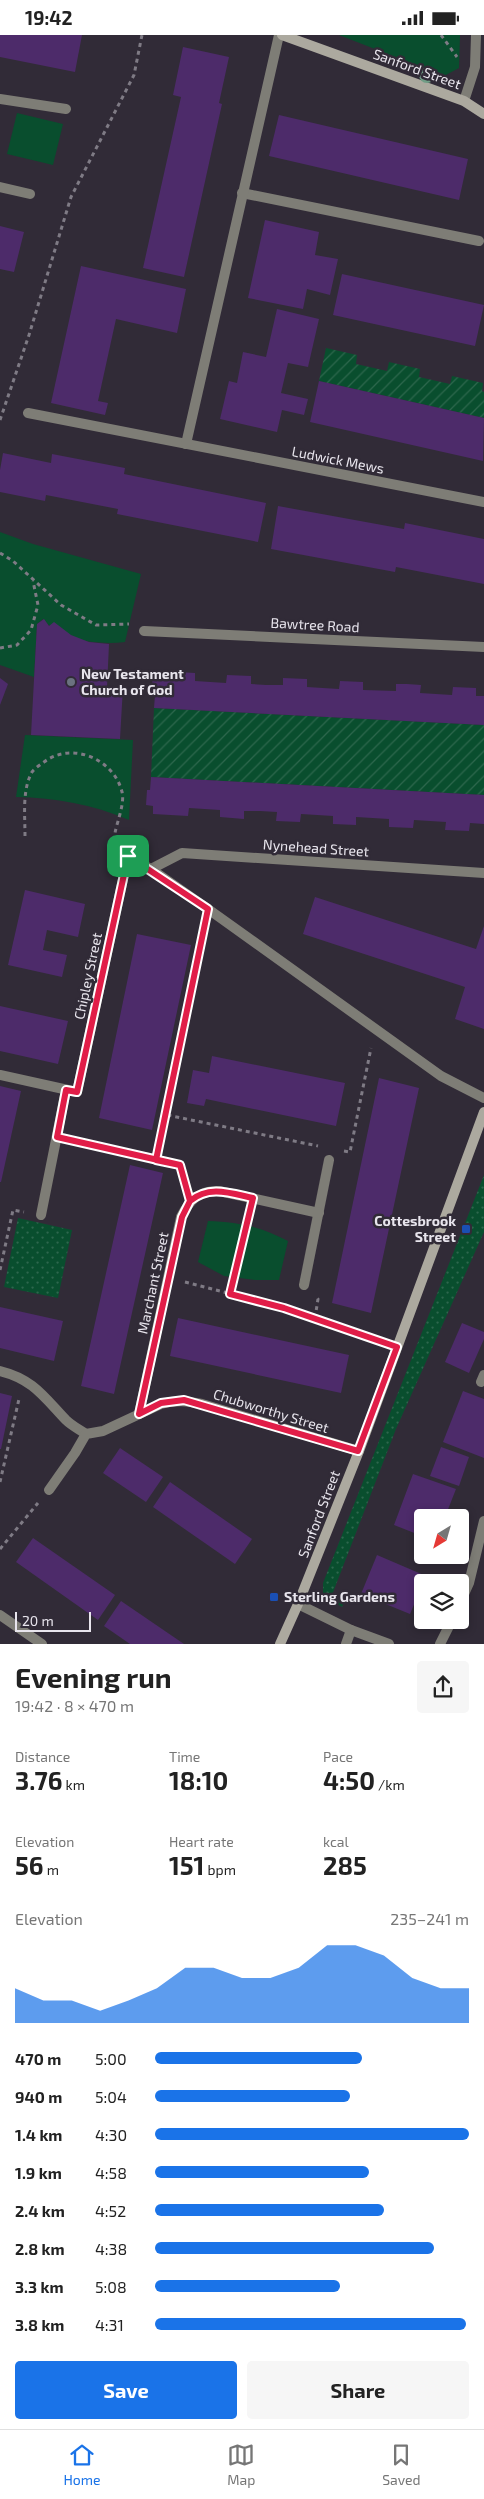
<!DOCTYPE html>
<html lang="en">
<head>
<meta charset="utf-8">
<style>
	:root { --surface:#fff; --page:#f6f6f6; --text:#222; --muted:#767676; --line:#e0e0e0; --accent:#1a73e8 }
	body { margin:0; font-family:"Exo 2",sans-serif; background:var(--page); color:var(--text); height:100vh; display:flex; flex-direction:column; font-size:19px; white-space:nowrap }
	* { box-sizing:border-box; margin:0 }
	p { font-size:16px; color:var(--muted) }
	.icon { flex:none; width:28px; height:28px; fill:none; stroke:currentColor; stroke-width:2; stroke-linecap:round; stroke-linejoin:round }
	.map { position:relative; height:1609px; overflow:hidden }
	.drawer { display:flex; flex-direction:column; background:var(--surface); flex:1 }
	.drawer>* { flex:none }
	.needle { width:32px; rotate:217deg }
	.controls { position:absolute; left:414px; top:1474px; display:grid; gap:10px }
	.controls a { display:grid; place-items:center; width:55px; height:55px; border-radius:5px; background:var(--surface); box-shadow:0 2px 8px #0003; font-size:25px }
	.scale { position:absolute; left:15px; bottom:12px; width:76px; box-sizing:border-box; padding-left:5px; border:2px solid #e8e5ed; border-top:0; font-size:14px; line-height:18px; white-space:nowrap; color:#e8e5ed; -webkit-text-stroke:4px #312b37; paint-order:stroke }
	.pin { position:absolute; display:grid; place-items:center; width:42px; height:42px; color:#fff; margin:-21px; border-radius:10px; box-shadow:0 2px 8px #0006 }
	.round { display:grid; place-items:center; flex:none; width:52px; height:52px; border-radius:5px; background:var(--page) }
	.head { display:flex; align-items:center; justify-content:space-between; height:85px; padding:0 15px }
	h1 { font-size:28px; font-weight:700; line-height:38px }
	.stats { display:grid; grid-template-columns:repeat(3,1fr); gap:8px; height:85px; padding:5px 15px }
	.stats div { display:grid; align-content:center }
	.stats b { font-size:25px; font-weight:700 }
	.stats small { font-size:14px; font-weight:400 }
	.stats p { font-size:14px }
	.chart { height:140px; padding:10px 15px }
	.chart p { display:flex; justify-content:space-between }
	.chart svg { width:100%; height:90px; margin-top:5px; fill:var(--accent); opacity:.7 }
	.action { display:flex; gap:10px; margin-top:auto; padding:10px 15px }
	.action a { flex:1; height:58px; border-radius:5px; background:var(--accent); color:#fff; font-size:20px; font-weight:700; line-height:58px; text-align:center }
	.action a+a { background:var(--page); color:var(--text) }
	ul { padding:0 15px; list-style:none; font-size:16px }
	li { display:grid; grid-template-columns:80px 60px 1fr; align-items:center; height:38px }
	li i { height:12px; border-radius:6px; background:var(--accent) }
	.status { display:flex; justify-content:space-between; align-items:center; height:35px; padding:0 25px; background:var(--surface); direction:ltr }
	.status svg { height:14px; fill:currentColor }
	.dock { display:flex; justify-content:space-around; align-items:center; height:70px; border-top:1px solid var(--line); background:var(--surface); font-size:14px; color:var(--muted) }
	.dock a { display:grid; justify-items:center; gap:2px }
	.dock .selected { color:var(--accent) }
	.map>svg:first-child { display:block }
	.grass { fill:url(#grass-dots) }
	.park { fill:#094e2e }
	.garden { fill:url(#garden-furrows) }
	.building { fill:#4d2b6a }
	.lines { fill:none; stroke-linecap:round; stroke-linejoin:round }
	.path { stroke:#7f7b85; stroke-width:3; stroke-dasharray:4 4; stroke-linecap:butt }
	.service { stroke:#7e7d76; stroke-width:10 }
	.minor { stroke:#7e7d76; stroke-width:10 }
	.secondary { stroke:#aca99f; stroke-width:10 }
	.tree { fill:#709d86 }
	.route-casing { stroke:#fff; stroke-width:10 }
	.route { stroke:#e11d48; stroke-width:6 }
	.worship-dot { fill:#6b7280; stroke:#312b37; stroke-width:2 }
	.transit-dot { fill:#1a4fb4; stroke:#312b37; stroke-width:2 }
	.labels { text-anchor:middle; stroke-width:5; stroke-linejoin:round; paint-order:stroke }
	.street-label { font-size:14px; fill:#e8e5ed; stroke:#312b37 }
	.poi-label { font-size:14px; font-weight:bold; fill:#e8e5ed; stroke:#312b37; text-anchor:start }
</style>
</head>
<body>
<div class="status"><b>19:42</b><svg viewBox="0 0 49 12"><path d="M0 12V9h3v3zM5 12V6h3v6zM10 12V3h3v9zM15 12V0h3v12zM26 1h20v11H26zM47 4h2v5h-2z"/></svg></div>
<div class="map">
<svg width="484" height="1609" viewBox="0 0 484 1609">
	<defs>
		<pattern id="grass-dots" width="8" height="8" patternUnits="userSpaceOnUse" patternTransform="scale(1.25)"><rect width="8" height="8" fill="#094e2e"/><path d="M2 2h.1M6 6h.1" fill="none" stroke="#2d674d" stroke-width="1.8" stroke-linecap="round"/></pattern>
		<pattern id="garden-furrows" width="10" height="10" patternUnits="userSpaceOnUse" patternTransform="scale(1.25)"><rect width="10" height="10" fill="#094e2e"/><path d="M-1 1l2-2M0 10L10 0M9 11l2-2" fill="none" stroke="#2d674d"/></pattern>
	</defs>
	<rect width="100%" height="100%" fill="#312b37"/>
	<g class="grass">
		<polygon points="484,1140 484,1197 396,1394 332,1560 344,1568 342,1572 323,1561 323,1548"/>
		<polygon points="18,1183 72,1195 58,1263 4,1252"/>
	</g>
	<g class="park">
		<polygon points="339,0 460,0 459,33 444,41"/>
		<polygon points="17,78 63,89 53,130 7,119"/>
		<path d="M0,497L33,509L141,539L125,607C99,610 61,606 43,584L37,589L34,642L0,630Z"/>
		<path d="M25,700L133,705L129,785C92,769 56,763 16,762Z"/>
		<path d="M208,1186C239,1187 261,1192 288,1206L279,1245H255L224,1241L198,1227Z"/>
	</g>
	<g class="garden">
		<polygon points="326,313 357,320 356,329 387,336 389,327 420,334 419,342 450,349 452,341 483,348 482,356 484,357 484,383 319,346"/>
		<polygon points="154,673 484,690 484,760 151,742"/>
	</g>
	<g class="building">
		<polygon points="0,0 82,0 75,37 0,22"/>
		<polygon points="183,12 229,22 219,68 222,69 184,242 143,233 181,62 173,60"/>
		<polygon points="279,80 468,124 459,165 269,121"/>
		<polygon points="265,185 319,197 315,220 338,224 330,260 307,254 303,274 248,263"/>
		<polygon points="0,191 24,197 14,237 0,234"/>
		<polygon points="81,231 186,254 177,298 116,284 98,366 108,368 105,380 51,368"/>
		<polygon points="342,239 484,270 475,311 333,280"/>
		<polygon points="277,274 319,284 308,332 288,328 281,358 308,364 304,380 282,375 277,397 220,384 229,346 237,348 243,317 266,322"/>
		<polygon points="319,346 484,383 483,426 310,387"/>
		<polygon points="3,418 51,428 52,419 125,433 124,439 266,468 258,507 117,479 118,474 46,460 45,466 0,457 0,435"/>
		<polygon points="278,471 404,494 405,488 484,504 484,549 396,532 395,537 271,514"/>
		<polygon points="44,584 49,591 54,587 71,600 89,607 109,609 107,652 123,652 120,704 31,700 37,589"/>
		<polygon points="160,636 195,638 195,646 226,648 227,640 251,641 251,649 266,650 283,650 283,643 307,644 307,652 339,654 340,646 363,647 363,655 396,656 396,649 407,649 421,650 420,658 452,660 453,652 476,653 476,661 484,661 484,690 154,673 155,660 152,659 152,644 160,644"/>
		<polygon points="0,643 8,649 0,670"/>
		<polygon points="151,742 484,760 484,789 470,788 469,796 445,795 446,787 414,785 413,793 389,792 389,784 356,782 356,790 333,789 333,781 301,779 300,787 276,786 277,777 260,776 244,776 244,784 220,782 220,775 189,773 188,781 153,779 153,771 146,770 147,755 150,755"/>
		<polygon points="25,855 85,869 78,902 47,895 43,915 67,920 62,942 8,930"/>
		<polygon points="315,862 476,914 484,891 484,994 455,984 465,952 303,899"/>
		<polygon points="137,899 191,910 152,1095 99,1083"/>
		<polygon points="0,971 68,986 58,1029 0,1016"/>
		<polygon points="212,1021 345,1048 336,1091 206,1064 204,1071 187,1068 193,1035 209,1038"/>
		<polygon points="379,1043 419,1053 371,1278 332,1268"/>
		<polygon points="0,1051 21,1056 1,1147 0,1147"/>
		<polygon points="130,1130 163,1138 114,1359 81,1351"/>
		<polygon points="0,1272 63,1286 54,1326 0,1313"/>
		<polygon points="178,1283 349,1320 341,1358 170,1321"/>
		<polygon points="462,1288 484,1297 484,1304 469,1338 445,1327"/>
		<polygon points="463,1356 484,1364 484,1423 443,1407"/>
		<polygon points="0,1358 12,1361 1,1414 0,1414"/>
		<polygon points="441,1412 469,1422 459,1451 430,1441"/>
		<polygon points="120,1413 163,1442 146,1467 103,1438"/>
		<polygon points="413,1439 456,1454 445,1482 422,1482 422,1501 394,1490"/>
		<polygon points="170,1447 252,1504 235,1529 153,1472"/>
		<polygon points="33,1503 115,1560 98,1585 16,1527"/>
		<polygon points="377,1520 426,1541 410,1579 361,1559"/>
		<polygon points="121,1566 184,1609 130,1609 104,1591"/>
	</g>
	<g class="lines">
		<g class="path">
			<polyline points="441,0 457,22"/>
			<polyline points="0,385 29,300 71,162 134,40 142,0"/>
			<polyline points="0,518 13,526 61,570 96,590 129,589"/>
			<polyline points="0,613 17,610 31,595 38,570 33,546"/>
			<path d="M25,801C25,780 22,755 32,737C35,733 40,730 44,727C72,706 114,724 122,757C125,768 117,787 115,798"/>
			<polyline points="204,892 167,1080 318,1111"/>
			<polyline points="74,1106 180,1130 185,1149"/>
			<polyline points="344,1116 350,1117 371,1013"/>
			<polyline points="156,1125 167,1080"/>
			<polyline points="0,1235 13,1175 24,1177"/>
			<polyline points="185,1247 285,1273 382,1307"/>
			<polyline points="230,1259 249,1181"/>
			<polyline points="315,1283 318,1264 315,1261"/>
			<polyline points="0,1447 19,1364"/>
			<polyline points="0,1514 38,1468"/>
		</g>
		<polyline class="service" points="346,1609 351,1595"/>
		<g class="minor">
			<polyline points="0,64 66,74"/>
			<polyline points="464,66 475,32 476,0"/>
			<polyline points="0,152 30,159"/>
			<polyline points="242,158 479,206"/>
			<polyline points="28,378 484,467"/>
			<polyline points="186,409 279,0"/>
			<polyline points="144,596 484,612"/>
			<polyline points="112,814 151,834 208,874 441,1041 484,1063"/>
			<polyline points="151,834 182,818 484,838"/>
			<polyline points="0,1040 77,1057 128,821"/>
			<polyline points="41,1180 66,1055"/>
			<polyline points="304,1250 329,1125"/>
			<path d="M0,1336C33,1344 44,1362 66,1385C72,1391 79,1394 86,1399"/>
			<polyline points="481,1347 484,1340"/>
			<path d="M139,1379L181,1182C189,1165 200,1155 219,1156L319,1178"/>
			<path d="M49,1455L75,1418L86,1399L103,1396L161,1369C176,1365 187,1366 202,1369L359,1416"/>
			<polyline points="460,1568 469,1548 484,1486"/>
			<polyline points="298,1569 351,1595 389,1609"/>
			<polyline points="0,1580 42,1609"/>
			<polyline points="440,1609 452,1585"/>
		</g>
		<g class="secondary">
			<polyline points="282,0 464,66 484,79"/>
			<polyline points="280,1609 298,1569 359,1416 484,1077"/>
		</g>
	</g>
	<circle class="tree" cx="427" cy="40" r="8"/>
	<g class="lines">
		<defs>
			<path id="route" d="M128,821L208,874L156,1125L180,1130L190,1166L182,1182L139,1379L161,1368L184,1365L358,1416L397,1312L284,1273L230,1259L253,1163C230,1158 209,1150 190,1166L180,1130L57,1102L66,1055L77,1057L128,821"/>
		</defs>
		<use href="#route" class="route-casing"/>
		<use href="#route" class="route"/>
	</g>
	<circle class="worship-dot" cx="71" cy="647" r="5"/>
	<g class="transit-dot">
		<rect x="461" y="1189" width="10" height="10" rx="2.5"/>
		<rect x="269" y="1557" width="10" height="10" rx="2.5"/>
	</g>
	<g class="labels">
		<g class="street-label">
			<text transform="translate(417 34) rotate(20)" y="5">Sanford Street</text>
			<text transform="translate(338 425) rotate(11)" y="5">Ludwick Mews</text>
			<text transform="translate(315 590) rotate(3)" y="5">Bawtree Road</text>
			<text transform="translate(316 813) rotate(4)" y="5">Nynehead Street</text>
			<text transform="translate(88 941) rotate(-78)" y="5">Chipley Street</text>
			<text transform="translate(153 1248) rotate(-78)" y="5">Marchant Street</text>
			<text transform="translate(271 1376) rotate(17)" y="5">Chubworthy Street</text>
			<text transform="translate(319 1479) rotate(-69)" y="5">Sanford Street</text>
		</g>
		<g class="poi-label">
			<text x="81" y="644">New Testament<tspan x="81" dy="16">Church of God</tspan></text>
			<text x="456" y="1191" text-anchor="end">Cottesbrook<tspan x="456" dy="16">Street</tspan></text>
			<text x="284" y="1567">Sterling Gardens</text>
		</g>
	</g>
</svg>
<div class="controls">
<a><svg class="needle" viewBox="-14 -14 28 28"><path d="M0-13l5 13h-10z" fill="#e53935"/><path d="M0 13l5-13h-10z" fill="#767676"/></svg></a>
<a><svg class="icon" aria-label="layers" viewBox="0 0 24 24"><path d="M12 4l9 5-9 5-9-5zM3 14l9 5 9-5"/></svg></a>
</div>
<div class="scale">20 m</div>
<div class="pin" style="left:128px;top:821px;background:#1e9e55"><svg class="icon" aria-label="arrive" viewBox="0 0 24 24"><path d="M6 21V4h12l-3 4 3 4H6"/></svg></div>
</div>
<section class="drawer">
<div class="head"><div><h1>Evening run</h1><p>19:42 · 8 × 470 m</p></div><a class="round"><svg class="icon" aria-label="share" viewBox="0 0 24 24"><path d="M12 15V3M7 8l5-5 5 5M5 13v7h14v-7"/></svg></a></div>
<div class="stats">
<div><p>Distance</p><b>3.76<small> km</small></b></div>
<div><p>Time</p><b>18:10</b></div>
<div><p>Pace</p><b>4:50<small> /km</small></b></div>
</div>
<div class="stats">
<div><p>Elevation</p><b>56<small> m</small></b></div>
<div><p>Heart rate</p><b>151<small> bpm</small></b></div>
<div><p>kcal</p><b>285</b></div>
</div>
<div class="chart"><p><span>Elevation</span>235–241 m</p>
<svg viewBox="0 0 160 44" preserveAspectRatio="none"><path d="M0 44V27L10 33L20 33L30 38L40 33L50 27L60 17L70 17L80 22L90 22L100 17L110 6L120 6L130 11L140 22L150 27L160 27V44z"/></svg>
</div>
<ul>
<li><b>470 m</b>5:00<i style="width:66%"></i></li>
<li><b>940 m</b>5:04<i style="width:62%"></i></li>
<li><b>1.4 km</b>4:30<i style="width:100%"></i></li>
<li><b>1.9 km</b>4:58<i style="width:68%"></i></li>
<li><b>2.4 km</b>4:52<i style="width:73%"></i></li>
<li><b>2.8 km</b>4:38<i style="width:89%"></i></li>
<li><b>3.3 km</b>5:08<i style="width:59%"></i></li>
<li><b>3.8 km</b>4:31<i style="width:99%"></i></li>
</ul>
<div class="action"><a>Save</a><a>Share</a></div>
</section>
<nav class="dock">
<a class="selected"><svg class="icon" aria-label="home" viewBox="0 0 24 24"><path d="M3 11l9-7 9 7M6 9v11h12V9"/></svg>Home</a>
<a><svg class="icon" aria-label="map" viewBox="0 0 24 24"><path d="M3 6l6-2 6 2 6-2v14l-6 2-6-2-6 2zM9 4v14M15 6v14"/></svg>Map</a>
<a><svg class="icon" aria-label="saved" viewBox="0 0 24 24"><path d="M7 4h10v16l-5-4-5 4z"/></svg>Saved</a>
</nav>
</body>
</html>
